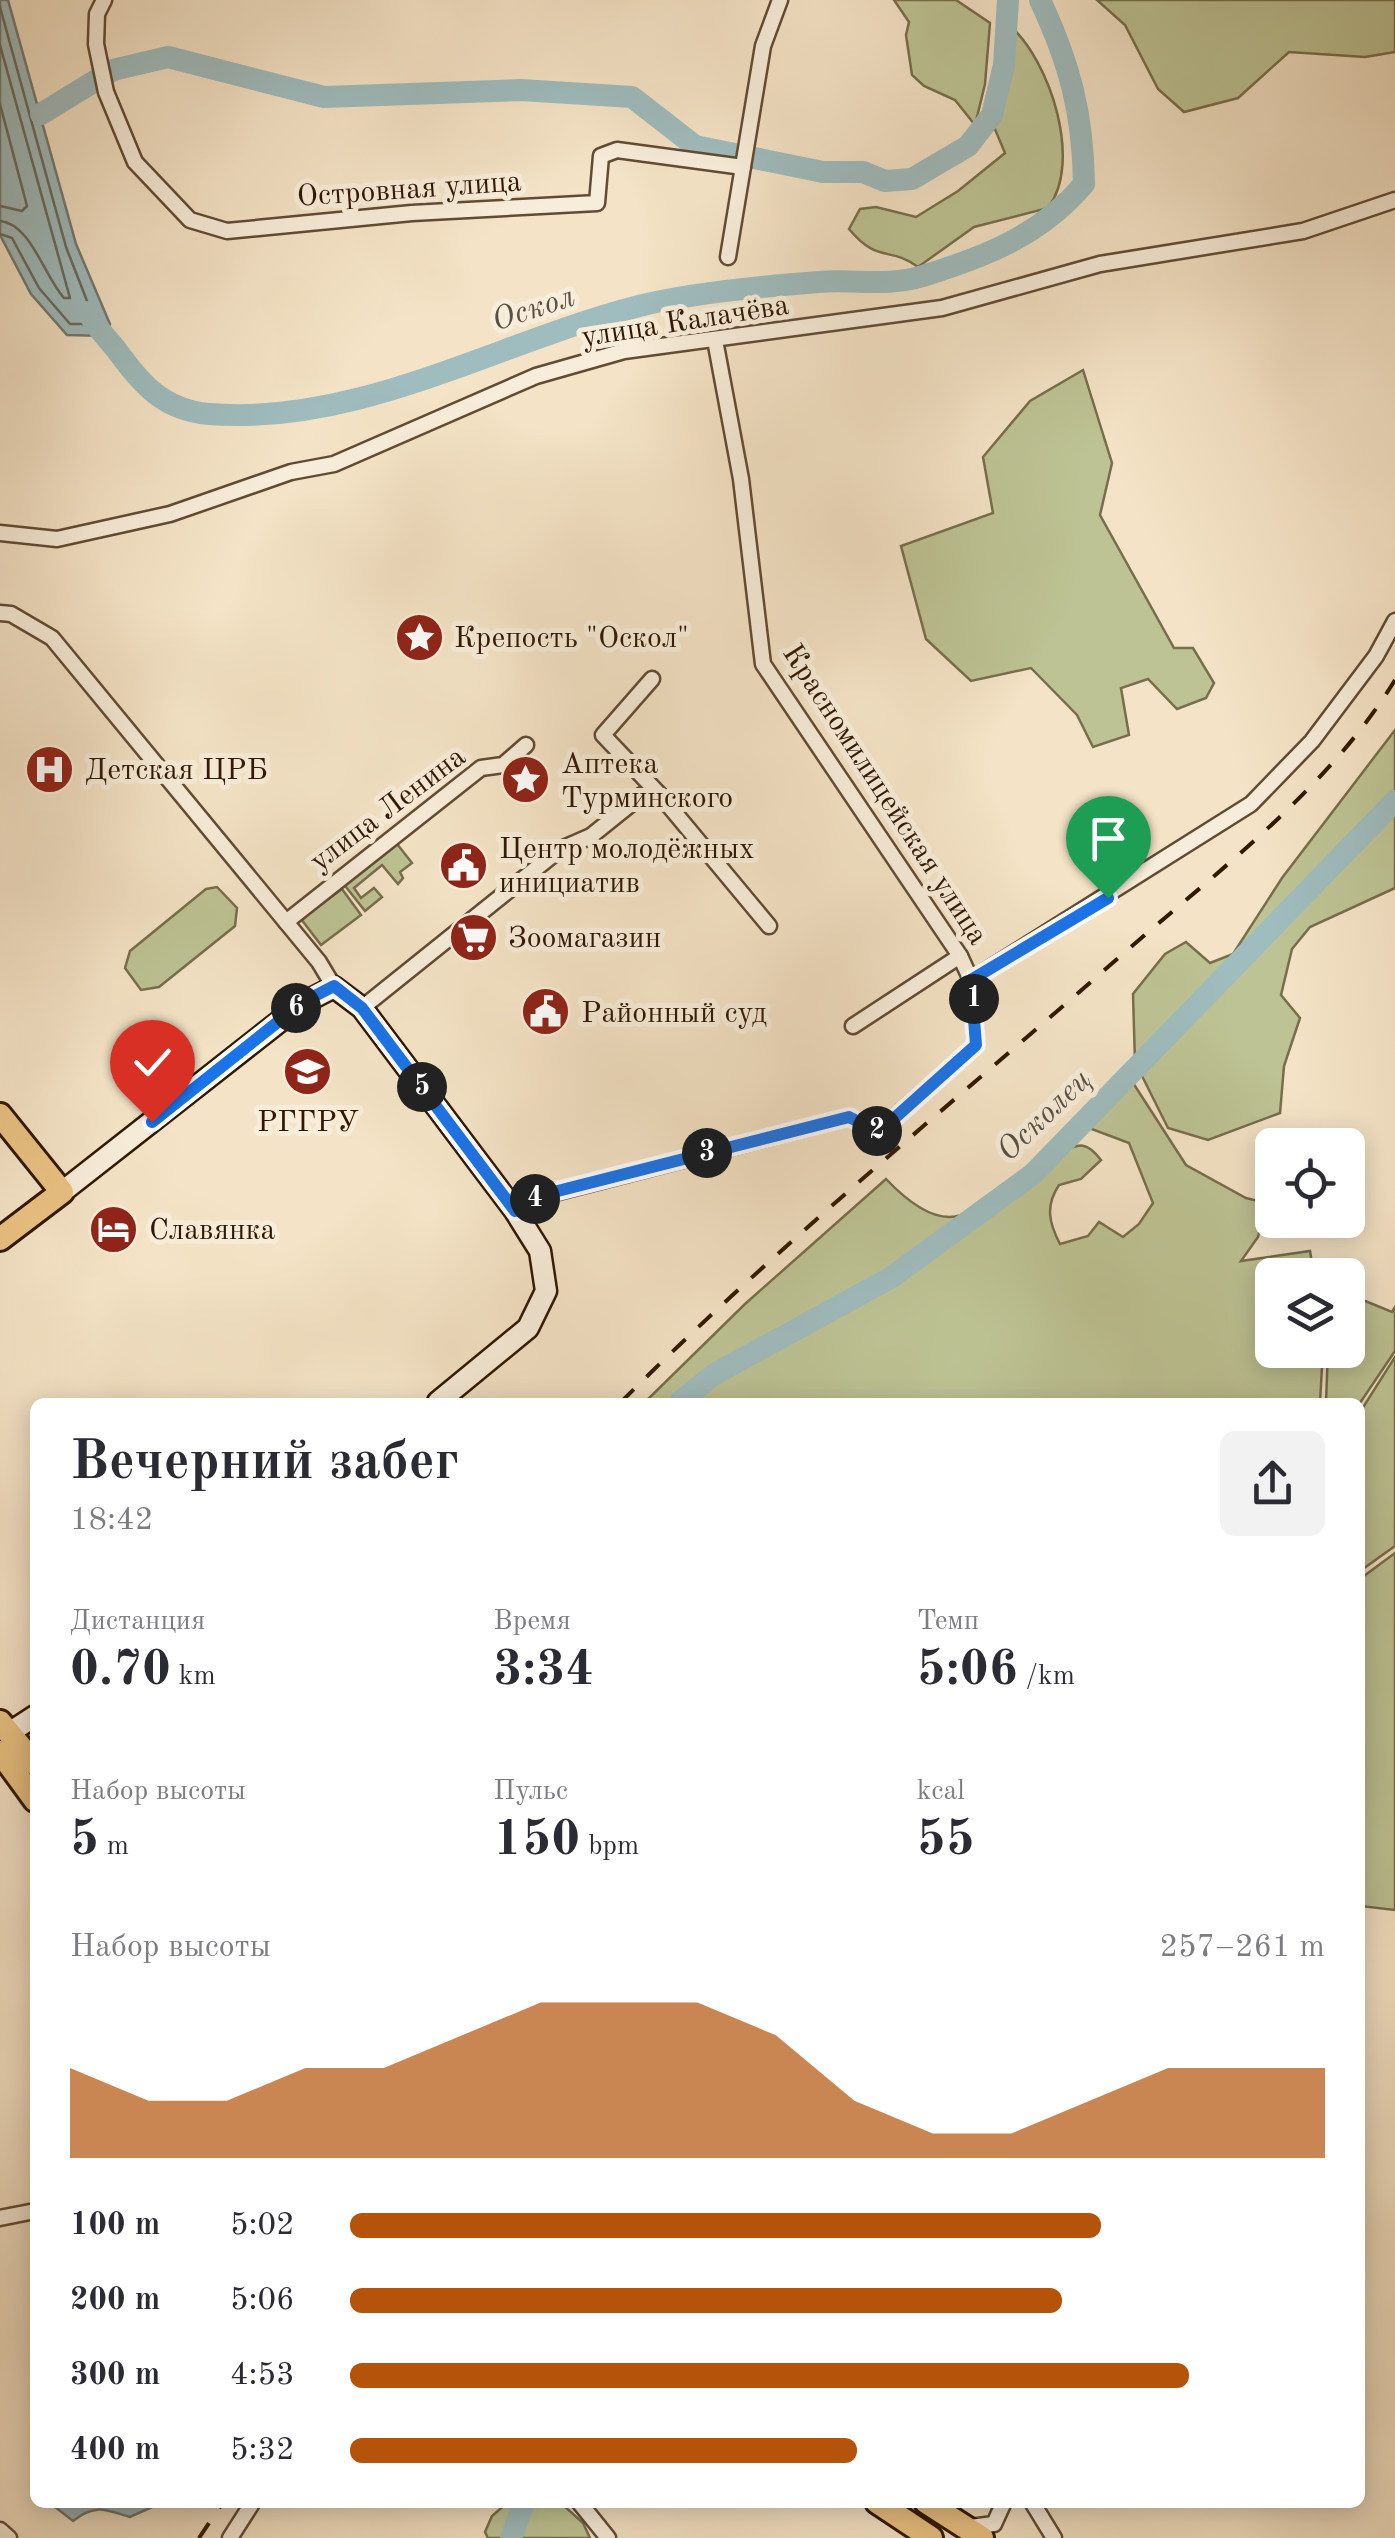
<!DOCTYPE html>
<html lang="ru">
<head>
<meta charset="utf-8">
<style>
	:root { --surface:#fff; --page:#f2f2f3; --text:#2b2b33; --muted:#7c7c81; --accent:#b45309 }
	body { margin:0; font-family:"Old Standard TT",serif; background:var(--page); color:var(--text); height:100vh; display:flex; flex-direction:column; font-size:38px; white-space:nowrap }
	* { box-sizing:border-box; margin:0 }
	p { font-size:32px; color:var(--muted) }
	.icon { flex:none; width:55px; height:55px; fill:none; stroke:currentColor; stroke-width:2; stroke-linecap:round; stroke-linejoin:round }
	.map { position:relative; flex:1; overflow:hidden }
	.sheet { position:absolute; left:30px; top:1398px; width:1335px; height:1110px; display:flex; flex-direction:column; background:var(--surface); border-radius:15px; box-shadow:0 5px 25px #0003 }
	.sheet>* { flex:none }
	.controls { position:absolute; left:1255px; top:1128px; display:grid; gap:20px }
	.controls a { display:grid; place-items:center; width:110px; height:110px; border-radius:15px; background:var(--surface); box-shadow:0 5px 25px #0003; font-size:50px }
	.pin { position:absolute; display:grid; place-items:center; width:85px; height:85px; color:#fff; margin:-102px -42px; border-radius:50% 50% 50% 0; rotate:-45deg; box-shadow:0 0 10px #0007 }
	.pin .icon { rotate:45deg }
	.km { position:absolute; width:50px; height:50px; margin:-25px; border-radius:50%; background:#222; color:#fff; font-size:28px; line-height:50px; text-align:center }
	.round { display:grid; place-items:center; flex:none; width:105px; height:105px; border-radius:15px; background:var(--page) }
	.summary { display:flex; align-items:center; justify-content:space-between; height:170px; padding:0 40px }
	h1 { font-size:55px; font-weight:700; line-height:75px }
	.stats { display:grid; grid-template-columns:repeat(3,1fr); gap:15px; height:170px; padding:10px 40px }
	.stats div { display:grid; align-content:center }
	.stats b { font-size:50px; font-weight:700 }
	.stats small { font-size:28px; font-weight:400 }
	.stats p { font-size:28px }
	.chart { height:280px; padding:20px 40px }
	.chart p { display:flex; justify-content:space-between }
	.chart svg { width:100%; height:180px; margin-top:10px; fill:var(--accent); opacity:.7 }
	ul { padding:0 40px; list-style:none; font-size:32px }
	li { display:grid; grid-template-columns:160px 120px 1fr; align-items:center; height:75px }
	li i { height:25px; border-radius:12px; background:var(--accent) }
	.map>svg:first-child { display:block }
	.green { fill:#bdc394; stroke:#776e4c; stroke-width:2.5 }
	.water { fill:#9fbcbe; stroke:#737a73; stroke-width:2.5 }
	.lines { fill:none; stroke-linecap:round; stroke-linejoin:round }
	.shore { stroke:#686a60; stroke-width:2.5 }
	.river { stroke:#9fbcbe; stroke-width:22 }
	.street-casing { stroke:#624b34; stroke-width:19 }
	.secondary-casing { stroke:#311803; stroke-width:25 }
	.primary-casing { stroke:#311803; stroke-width:28 }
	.street { stroke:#f8edda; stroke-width:14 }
	.secondary { stroke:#f8edda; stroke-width:20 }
	.primary { stroke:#eac283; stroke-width:22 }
	.rail { stroke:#311803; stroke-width:4; stroke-dasharray:18 18; stroke-linecap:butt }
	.route-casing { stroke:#fff; stroke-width:20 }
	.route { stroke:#1a73e8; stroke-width:12 }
	.labels { text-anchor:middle; stroke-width:10; stroke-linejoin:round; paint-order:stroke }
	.street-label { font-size:30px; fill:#311803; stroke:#f8edda }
	.poi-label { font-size:30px; fill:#311803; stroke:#f8edda; text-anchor:start }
	.water-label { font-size:32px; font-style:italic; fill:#585144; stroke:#f8edda }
</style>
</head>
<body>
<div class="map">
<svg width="1395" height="2538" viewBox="0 0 1395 2538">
	<rect width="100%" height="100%" fill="#f4e3c6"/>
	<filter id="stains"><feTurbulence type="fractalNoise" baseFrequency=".002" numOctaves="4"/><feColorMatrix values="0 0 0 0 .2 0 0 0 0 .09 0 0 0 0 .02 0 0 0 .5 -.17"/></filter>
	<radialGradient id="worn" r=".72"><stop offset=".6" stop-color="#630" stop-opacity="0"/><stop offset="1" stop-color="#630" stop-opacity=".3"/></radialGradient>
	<g class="green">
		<polygon points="894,0 956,0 990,23 985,84 975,125 955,100 924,86 912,75 906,35 909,22"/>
		<polygon points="1097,0 1395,0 1395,52 1365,57 1289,52 1238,98 1184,112 1158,89 1125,25"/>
		<path d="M1009,25C1050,60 1083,162 1048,208L974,227L918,267C890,246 878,264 849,229L860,209L876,207L916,217L958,191L1005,153L994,127L1004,86Z"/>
		<polygon points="1083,370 1112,463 1100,515 1174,648 1193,648 1214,683 1206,698 1177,709 1148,679 1121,688 1129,735 1093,747 1077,715 1031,668 971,681 926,639 901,546 993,513 983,457 1030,401"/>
		<polygon points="1395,730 1395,888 1310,927 1292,949 1281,995 1300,1018 1284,1066 1280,1113 1208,1140 1168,1128 1135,1062 1133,994 1165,954 1186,942 1210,963 1233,954 1282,878"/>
		<polygon points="394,840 412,863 400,872 403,878 398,884 382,865 354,888 361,898 374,888 382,897 365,911 342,882"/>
		<polygon points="217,887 237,908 235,926 159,987 141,990 125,968 130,951 206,889"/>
		<polygon points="342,889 361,915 321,945 301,919"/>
		<path d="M1126,1072L1186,1165L1246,1198L1266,1203L1258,1237L1241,1261L1310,1251L1314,1275H1272V1350H1323L1320,1402H645L745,1304L886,1179C906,1200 941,1231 971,1210C991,1196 1000,1181 1025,1176L1042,1153C1069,1160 1077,1128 1101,1160L1081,1179L1059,1185C1045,1206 1049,1223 1060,1244L1088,1236L1099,1222L1123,1237L1139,1224L1153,1203L1129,1143L1089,1128L1101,1098Z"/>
		<polygon points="1348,1294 1392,1312 1395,1307 1395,1351 1360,1403 1326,1402 1328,1350 1348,1350"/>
		<polygon points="1395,1357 1395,1546 1360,1571 1360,1412"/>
		<polygon points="1395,1553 1395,1910 1360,1906 1360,1579"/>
		<polygon points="507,2503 561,2503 583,2523 590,2538 488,2538 485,2532 492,2516"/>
	</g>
	<g class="water">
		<polygon points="0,0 8,0 76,244 110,324 106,336 67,335 31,294 0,235"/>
		<path d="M50,2503H161L130,2517C106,2510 95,2503 73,2521Z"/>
	</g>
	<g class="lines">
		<g class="shore">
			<polyline points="0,7 66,247 96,324 70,324 39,288 12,238 0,234"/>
			<path d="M0,45L70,298H64C44,276 31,224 0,221"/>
			<polyline points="0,104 27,206 22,211 0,206"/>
		</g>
		<g class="river">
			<polyline points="41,114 113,70 168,57 324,97 521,90 632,97 695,146 823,172 863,172 885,181 912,179 968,146 992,115 1004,65 1008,0"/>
			<path d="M88,312C94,325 105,336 115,348C141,383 162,410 209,414C359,426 498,342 639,306C690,293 766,286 819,282C855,279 887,287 923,276C987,256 1041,235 1084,184C1083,114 1070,64 1040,0"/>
			<polyline points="680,1402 713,1375 892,1277 1033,1174 1395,801"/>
			<polyline points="511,2538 524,2502"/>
		</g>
		<defs>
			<g id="street">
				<polyline points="104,0 97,14 96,44 106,92 135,162 190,220 227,231 412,213 597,203 601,156 617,150 743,167"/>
				<polyline points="728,257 763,46 780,0"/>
				<polyline points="0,533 57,539 170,514 291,472 334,464 536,376 624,351 942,308 1100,264 1303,231 1395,200"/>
				<polyline points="0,613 11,614 52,638 319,962 334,987"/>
				<polyline points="652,679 603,735 660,795 769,926"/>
				<polyline points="286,922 481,768 503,765 526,745"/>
				<polyline points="971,980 1251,804 1312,741 1376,656 1395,621"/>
				<polyline points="362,1008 559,850 591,836 642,795 660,795"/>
				<polyline points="853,1026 960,956"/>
				<polyline points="515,1211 539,1197 849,1117 879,1131 976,1045 971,980 960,956 763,664 741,479 715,340"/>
				<polyline points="0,2218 35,2211"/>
				<polyline points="579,2502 608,2538"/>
				<polyline points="1032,2502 1054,2538"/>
				<polyline points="970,2527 994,2524 1004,2502"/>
				<polyline points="0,2530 9,2538"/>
				<polyline points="230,2538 253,2502"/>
			</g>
			<g id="secondary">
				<polyline points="62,1192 303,1003 334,987 362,1008 515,1211 540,1251 546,1291 528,1328 438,1402"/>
				<polyline points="9,1733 35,1716"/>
			</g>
			<g id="primary">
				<polyline points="0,1115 62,1192 0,1239"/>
				<polyline points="0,1722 35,1764"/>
				<polyline points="0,1752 35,1800"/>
				<polyline points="877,2502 931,2538"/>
				<polyline points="926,2502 982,2538"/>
			</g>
		</defs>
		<use href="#street" class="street-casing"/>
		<use href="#secondary" class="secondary-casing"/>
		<use href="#primary" class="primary-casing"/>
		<use href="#street" class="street"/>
		<use href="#secondary" class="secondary"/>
		<use href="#primary" class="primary"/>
		<g class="rail">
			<path d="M621,1402C779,1244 955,1101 1124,953C1218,871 1329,788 1395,680"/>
			<polyline points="199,2538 223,2502"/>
		</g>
	</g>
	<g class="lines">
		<defs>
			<polyline id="route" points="152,1122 303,1002 334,986 362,1008 515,1211 538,1196 849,1117 879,1132 976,1045 971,980 1108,898"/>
		</defs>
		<use href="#route" class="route-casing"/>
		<use href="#route" class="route"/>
	</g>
	<defs>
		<symbol id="sight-disc" viewBox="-11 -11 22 22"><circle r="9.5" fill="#8f2418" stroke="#f8edda"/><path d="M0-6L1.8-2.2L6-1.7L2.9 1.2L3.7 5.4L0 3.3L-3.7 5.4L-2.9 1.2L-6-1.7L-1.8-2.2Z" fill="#fff"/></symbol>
		<symbol id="hospital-disc" viewBox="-11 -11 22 22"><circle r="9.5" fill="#8f2418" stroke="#f8edda"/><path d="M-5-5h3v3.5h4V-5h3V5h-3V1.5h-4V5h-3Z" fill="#fff"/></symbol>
		<symbol id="civic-disc" viewBox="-11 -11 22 22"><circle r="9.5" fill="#8f2418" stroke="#f8edda"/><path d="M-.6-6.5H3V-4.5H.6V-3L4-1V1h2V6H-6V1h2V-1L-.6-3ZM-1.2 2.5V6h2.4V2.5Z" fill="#fff"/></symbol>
		<symbol id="supermarket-disc" viewBox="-11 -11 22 22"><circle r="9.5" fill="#8f2418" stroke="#f8edda"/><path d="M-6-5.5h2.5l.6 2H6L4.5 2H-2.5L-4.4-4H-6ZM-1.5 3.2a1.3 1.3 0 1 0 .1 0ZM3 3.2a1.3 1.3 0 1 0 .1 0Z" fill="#fff"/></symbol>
		<symbol id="university-disc" viewBox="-11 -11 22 22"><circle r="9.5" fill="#8f2418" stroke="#f8edda"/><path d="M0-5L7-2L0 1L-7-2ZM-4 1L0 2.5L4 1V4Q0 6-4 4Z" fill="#fff"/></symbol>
		<symbol id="hotel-disc" viewBox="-11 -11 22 22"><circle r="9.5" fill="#8f2418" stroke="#f8edda"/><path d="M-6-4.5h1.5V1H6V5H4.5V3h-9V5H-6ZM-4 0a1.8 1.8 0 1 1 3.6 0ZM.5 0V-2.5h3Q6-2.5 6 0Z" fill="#fff"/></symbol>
	</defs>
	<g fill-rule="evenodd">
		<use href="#sight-disc" x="392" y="610" width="55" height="55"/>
		<use href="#hospital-disc" x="22" y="742" width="55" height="55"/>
		<use href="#sight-disc" x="498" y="752" width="55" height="55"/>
		<use href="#civic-disc" x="436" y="838" width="55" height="55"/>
		<use href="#supermarket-disc" x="446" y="910" width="55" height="55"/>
		<use href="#civic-disc" x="518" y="984" width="55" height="55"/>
		<use href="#university-disc" x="280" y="1044" width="55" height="55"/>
		<use href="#hotel-disc" x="86" y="1202" width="55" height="55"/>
	</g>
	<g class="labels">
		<g class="street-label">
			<text transform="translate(409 188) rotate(-4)" y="10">Островная улица</text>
			<text transform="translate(685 320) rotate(-9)" y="10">улица Калачёва</text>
			<text transform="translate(886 794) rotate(57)" y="10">Красномилицейская улица</text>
			<text transform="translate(387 808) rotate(-37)" y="10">улица Ленина</text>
		</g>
		<g class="poi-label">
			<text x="454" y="647">Крепость "Оскол"</text>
			<text x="561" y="773">Аптека<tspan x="561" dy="34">Турминского</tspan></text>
			<text x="85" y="779">Детская ЦРБ</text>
			<text x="499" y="858">Центр молодёжных<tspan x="499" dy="34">инициатив</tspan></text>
			<text x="508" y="947">Зоомагазин</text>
			<text x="581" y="1022">Районный суд</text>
			<text x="308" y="1131" text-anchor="middle">РГГРУ</text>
			<text x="149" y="1239">Славянка</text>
		</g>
		<g class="water-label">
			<text transform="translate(533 307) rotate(-18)" y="11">Оскол</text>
			<text transform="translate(1043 1114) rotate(-44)" y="11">Осколец</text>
		</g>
	</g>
	<rect width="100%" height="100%" filter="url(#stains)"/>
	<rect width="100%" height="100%" fill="url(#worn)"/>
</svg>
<div class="controls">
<a><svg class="icon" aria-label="locate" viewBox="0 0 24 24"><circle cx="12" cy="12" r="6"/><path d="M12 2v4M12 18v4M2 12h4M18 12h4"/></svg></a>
<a><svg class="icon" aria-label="layers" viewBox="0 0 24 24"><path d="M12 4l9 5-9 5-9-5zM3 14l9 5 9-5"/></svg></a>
</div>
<div class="pin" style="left:1108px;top:898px;background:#1e9e55"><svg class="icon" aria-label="arrive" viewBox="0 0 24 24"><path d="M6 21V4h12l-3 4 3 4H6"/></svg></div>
<div class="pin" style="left:152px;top:1122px;background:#d93025"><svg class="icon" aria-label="check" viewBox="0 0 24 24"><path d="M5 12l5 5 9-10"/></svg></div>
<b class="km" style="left:974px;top:999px">1</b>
<b class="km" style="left:877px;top:1131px">2</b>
<b class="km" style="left:707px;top:1153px">3</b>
<b class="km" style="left:535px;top:1199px">4</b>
<b class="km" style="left:422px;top:1087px">5</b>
<b class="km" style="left:296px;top:1008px">6</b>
<section class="sheet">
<div class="summary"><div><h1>Вечерний забег</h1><p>18:42</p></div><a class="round"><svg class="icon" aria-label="share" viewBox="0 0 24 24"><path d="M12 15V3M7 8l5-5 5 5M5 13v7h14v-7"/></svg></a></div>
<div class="stats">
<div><p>Дистанция</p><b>0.70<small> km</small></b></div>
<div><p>Время</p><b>3:34</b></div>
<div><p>Темп</p><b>5:06<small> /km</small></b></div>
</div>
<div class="stats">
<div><p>Набор высоты</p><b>5<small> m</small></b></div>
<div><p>Пульс</p><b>150<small> bpm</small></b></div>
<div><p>kcal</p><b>55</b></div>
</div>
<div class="chart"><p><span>Набор высоты</span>257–261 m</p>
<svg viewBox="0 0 160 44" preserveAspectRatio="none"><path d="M0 44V22L10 30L20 30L30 22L40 22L50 14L60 6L70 6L80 6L90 14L100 30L110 38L120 38L130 30L140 22L150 22L160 22V44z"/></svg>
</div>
<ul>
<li><b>100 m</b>5:02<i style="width:77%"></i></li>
<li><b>200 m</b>5:06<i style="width:73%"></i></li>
<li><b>300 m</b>4:53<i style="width:86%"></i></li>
<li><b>400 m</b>5:32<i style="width:52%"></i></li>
</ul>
</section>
</div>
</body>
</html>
